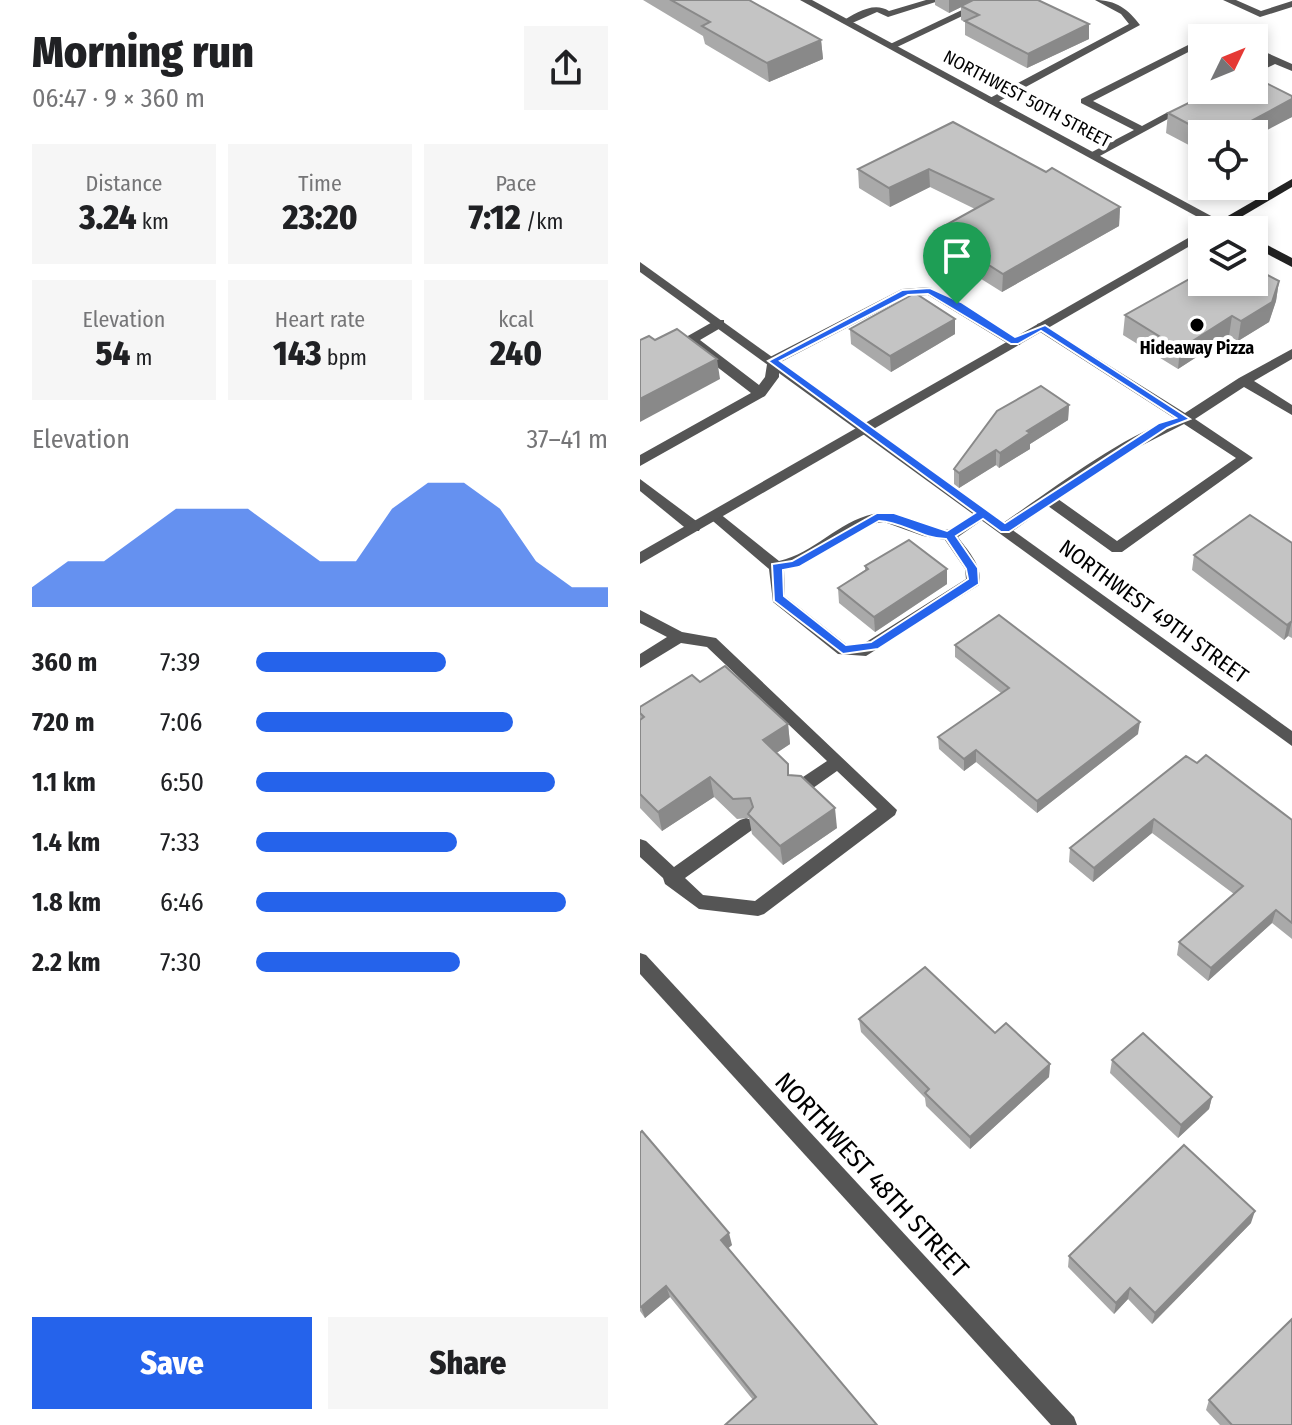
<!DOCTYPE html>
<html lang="en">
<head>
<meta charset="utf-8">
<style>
	:root { --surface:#fff; --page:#f6f6f6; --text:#202124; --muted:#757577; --accent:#2563eb }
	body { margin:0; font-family:"Fira Sans Condensed",sans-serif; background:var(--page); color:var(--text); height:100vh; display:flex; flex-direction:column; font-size:30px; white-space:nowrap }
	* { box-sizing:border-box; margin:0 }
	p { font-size:26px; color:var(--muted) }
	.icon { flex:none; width:44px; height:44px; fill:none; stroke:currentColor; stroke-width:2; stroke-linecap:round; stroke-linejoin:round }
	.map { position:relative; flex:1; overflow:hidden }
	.sheet { display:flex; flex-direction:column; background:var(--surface); width:640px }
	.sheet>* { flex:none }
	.needle { width:52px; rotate:47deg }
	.buttons { position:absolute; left:548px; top:24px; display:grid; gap:16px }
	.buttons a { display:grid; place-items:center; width:80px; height:80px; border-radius:0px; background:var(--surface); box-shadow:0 4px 12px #0003; font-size:40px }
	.pin { position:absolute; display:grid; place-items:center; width:68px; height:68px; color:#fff; margin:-82px -34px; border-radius:50% 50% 50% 0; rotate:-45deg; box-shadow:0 0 8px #0007 }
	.pin .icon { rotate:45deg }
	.round { display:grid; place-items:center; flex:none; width:84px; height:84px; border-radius:0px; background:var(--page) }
	.summary { display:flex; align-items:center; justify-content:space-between; height:136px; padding:0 32px }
	h1 { font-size:44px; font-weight:800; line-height:60px }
	.stats { display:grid; grid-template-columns:repeat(3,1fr); gap:12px; height:136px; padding:8px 32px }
	.stats div { display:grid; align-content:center; border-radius:0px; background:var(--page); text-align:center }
	.stats b { font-size:34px; font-weight:800 }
	.stats small { font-size:22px; font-weight:400 }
	.stats p { font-size:22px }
	.chart { height:224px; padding:16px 32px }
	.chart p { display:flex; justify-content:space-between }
	.chart svg { width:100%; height:144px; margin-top:8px; fill:var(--accent); opacity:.7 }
	.primary-button { display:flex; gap:16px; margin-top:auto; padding:16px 32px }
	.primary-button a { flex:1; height:92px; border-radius:0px; background:var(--accent); color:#fff; font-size:32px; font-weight:800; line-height:92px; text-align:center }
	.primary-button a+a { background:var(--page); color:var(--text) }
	ul { padding:0 32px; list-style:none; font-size:26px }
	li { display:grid; grid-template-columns:128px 96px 1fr; align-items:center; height:60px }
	li i { height:20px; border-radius:10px; background:var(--accent) }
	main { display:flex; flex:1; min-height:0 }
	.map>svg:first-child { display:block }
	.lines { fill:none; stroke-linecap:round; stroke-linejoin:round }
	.service { fill:#555; fill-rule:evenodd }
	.minor { fill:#555; fill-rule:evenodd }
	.tertiary { fill:#555; fill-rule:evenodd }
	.secondary { fill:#222; fill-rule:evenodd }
	.wall { fill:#a9a9a9 }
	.shaded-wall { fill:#898989 }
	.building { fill:#c4c4c4; stroke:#898989; stroke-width:2 }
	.route { fill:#2563eb; stroke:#fff; stroke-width:2; fill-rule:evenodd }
	.poi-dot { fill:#000; stroke:#fff; stroke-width:3 }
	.labels { text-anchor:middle; stroke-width:8; stroke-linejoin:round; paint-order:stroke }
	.far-street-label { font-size:18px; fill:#000; stroke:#fff }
	.far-poi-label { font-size:18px; font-weight:bold; fill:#000; stroke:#fff }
	.street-label { font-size:22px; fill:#000; stroke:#fff }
	.near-street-label { font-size:26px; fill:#000; stroke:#fff }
</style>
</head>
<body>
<main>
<section class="sheet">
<div class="summary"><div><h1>Morning run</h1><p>06:47 · 9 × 360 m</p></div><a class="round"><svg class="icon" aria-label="share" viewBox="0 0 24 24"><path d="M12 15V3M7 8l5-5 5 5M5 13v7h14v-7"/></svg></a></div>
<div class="stats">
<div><p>Distance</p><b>3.24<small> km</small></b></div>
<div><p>Time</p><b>23:20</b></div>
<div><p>Pace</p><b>7:12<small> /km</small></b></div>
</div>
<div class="stats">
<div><p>Elevation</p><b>54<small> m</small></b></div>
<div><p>Heart rate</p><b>143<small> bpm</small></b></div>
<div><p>kcal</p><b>240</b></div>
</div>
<div class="chart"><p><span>Elevation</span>37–41 m</p>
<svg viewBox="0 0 160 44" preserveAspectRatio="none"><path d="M0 44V38L10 30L20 30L30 22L40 14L50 14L60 14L70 22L80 30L90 30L100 14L110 6L120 6L130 14L140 30L150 38L160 38V44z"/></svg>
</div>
<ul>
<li><b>360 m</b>7:39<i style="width:54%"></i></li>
<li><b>720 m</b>7:06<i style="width:73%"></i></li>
<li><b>1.1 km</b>6:50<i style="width:85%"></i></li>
<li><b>1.4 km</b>7:33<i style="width:57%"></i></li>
<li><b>1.8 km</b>6:46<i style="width:88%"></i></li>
<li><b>2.2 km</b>7:30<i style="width:58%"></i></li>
</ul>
<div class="primary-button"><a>Save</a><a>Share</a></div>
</section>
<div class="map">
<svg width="652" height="1425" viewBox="0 0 652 1425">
	<rect width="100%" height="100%" fill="#fff"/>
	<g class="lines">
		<g class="service">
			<path d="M286,0H302L248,17L237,12L210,24L201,22C215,13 234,1 249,11Z"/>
			<polygon points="343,0 356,0 255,48 246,46"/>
			<path d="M455,0C476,0 488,9 500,25L356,103H348V99L489,24L481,14Z"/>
			<polygon points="583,0 596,0 621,11 652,1 652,7 620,17"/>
			<polygon points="562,38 562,45 453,101 502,126 528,112 537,114 458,157 450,157 450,153 494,130 441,103 441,99"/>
			<polygon points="614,47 652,64 652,71 635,64 614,74 614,67 627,60 614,54"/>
			<polygon points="290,287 381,342 380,345 370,345 288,295 268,296 139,363 139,377 125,396 0,466 0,455 111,393 46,343 46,337 76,320 84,320 84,326 60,340 119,385 125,377 128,358 262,289"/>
			<path d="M401,323L545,413L599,378L652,349V359L614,381L652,405V415L604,387L555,419L613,458L482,552H472L408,506L370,533H360L358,529L360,525C416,487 471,443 534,418L397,330V324ZM544,424L596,458L477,541L418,499L481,456Z"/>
			<polygon points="0,479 59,523 61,527 59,531 49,531 0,491"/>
			<path d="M343,508L350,513L348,516L318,537C328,551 344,567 339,585L226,656L198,654L133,602L129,569L67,516L74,511L79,513L139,561C174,553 198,522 233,514C262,507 281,534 305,530C320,528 330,513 343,508ZM244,522L283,536L305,540L325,569L326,579L223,644H206L145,596L144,570C181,562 207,526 244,522Z"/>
			<polygon points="0,610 42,632 76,638 257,810 255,815 124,914 118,916 59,909 25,884 23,878 0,857 0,839 6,841 34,867 100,820 106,818 112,820 114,825 112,830 45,878 63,895 115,901 237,809 197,771 166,793 154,793 152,788 154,783 187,761 67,647 41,643 0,668 0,654 27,637 0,623"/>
		</g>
		<g class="minor">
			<polygon points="0,262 652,731 652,746 0,272"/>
			<polygon points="0,953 6,955 434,1417 437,1425 411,1425 0,974"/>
		</g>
		<g class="tertiary">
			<polygon points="160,0 172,0 586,224 584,227 576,227"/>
			<polygon points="562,230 562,239 0,564 0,552"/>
		</g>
		<g class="secondary">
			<polygon points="652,179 652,187 584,227 576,227 574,224"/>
			<polygon points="614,238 652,258 652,267 614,247"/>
		</g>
	</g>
	<g class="wall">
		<polygon points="3,0 109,0 181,40 183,59 129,82 65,44 63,36"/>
		<polygon points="295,0 398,0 449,39 387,68 325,35 325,22 321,20 321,7 309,13 295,5"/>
		<polygon points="528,113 652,117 614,134 562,134 562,152 526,133"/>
		<polygon points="313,122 406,172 480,207 479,226 362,292 295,250 295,231 335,209 290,187 250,207 219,188 218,169"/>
		<polygon points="639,281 636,301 629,322 598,341 589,336 538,369 483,335 485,315"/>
		<polygon points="210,329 315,334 251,372 211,344"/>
		<polygon points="429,405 428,420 390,444 390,449 359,468 356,465 319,488 314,484 314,469"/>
		<polygon points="652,543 652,638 648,636 644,640 552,570 554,555"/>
		<polygon points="225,566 307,569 307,584 235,632 199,603 198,588 225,570"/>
		<polygon points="315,645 498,734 397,813 336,762 324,771 299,749 298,737 361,693 315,657"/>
		<polygon points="60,682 148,724 150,744 136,753 148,764 149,775 197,828 143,865 112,834 109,818 97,819 74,797 22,831 0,808 0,707"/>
		<polygon points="557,763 652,820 652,939 632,923 568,981 537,955 539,942 594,894 512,833 453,882 429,862 430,848"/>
		<polygon points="219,1019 355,1033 410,1064 409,1077 330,1149 286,1106 285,1098 221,1032"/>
		<polygon points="472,1060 572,1097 569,1109 538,1138 470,1073"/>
		<polygon points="0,1133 92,1245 88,1248 237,1425 113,1400 30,1297 5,1318 0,1311"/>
		<polygon points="611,1223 512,1324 488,1299 474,1314 428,1267 429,1256"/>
		<polygon points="569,1400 652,1425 580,1425 566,1410"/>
	</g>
	<g class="shaded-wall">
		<polygon points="309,0 336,0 309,13"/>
		<polygon points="449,24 449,39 387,68 388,54"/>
		<polygon points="181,40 183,59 129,82 127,63"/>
		<polygon points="652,99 652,117 614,137 614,134 587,134"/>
		<polygon points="289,169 290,187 250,207 249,188"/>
		<polygon points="480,207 479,226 362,292 363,274"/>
		<polygon points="639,281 636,301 629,322 598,341 601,321"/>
		<polygon points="592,316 589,336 538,369 540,349"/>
		<polygon points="315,319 315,334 251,372 250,356"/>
		<polygon points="77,359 80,379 0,422 0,399"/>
		<polygon points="429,405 428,420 390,444 390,449 359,468 360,453 387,431"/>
		<polygon points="356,450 356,465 319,488 319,473"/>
		<polygon points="307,569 307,584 235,632 234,617"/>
		<polygon points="652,621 648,636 644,640 647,625"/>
		<polygon points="500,722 498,734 397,813 397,801"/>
		<polygon points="148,724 150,744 126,760 123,740"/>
		<polygon points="336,750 336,762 324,771 324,759"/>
		<polygon points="70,777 74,797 22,831 18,812"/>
		<polygon points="195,808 197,828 143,865 140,846"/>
		<polygon points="514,819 512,833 453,882 454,868"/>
		<polygon points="636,910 632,923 568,981 571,968"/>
		<polygon points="410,1064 409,1077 330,1149 330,1137"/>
		<polygon points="572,1097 569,1109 538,1138 541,1125"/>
		<polygon points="615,1211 611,1223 512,1324 515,1313"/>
		<polygon points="89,1233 92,1245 85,1251 81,1240"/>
		<polygon points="26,1286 30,1297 5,1318 1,1307"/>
		<polygon points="490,1288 488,1299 474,1314 476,1303"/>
	</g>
	<g class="building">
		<polygon points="31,0 109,0 181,40 127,63 62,26 70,22"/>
		<polygon points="333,0 398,0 449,24 388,54 325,21 339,15 321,6"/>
		<polygon points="614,77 652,96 652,99 587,134 567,134 528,113 575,90 614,90"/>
		<polygon points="313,122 406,172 412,168 480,207 363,274 295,231 353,199 289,169 249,188 218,169"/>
		<polygon points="614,268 639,281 632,302 601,321 592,316 540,349 485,315 562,272 562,282 614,282"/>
		<polygon points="275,293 315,319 250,356 210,329"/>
		<polygon points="37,329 77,359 0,399 0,340 9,336 15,340"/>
		<polygon points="401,386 429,405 387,431 390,433 360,453 356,450 319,473 314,469 357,411"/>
		<polygon points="610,515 652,543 652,621 647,625 554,555"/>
		<polygon points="269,540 307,569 234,617 198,588 228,569 225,566"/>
		<polygon points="359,615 500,722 397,801 336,750 324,759 298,737 369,688 315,645"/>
		<polygon points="85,666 148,724 123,740 148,764 148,775 161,776 195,808 140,846 108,814 113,807 110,798 93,799 70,777 18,812 0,794 0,720 4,717 0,713 0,707 52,675 60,682"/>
		<polygon points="566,755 652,820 652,923 636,910 571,968 539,942 603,886 514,819 454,868 430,848 546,756 557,763"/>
		<polygon points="285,967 355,1033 366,1023 410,1064 330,1137 285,1093 289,1089 219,1019"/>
		<polygon points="503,1033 572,1097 541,1125 472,1060"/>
		<polygon points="2,1131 89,1233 81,1240 237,1425 85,1425 116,1397 26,1286 1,1307 0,1307 0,1133"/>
		<polygon points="544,1145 615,1211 515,1313 490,1288 476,1303 429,1256"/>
		<polygon points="652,1319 652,1425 592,1425 569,1400"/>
	</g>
	<path class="route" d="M290,288L321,302L375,337L405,325L550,419L527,428L369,532H361L343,519L316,536L338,568L339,584L238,649L203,654L134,601L132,564L152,561L237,513H254L307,531L335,513L128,361L262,290ZM288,294L371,344H378L401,331L536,418L519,423L365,523L140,361L268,295ZM239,521C263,522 282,539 306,539L326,569L328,579L231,642L206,645L144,596L143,570L159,567Z"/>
	<circle class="poi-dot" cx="557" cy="325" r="8"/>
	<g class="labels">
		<g class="far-street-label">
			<text transform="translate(387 99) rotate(28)" y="6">NORTHWEST 50TH STREET</text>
		</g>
		<g class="far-poi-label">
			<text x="557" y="354">Hideaway Pizza</text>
		</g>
		<g class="street-label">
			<text transform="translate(514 611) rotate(36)" y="8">NORTHWEST 49TH STREET</text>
		</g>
		<g class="near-street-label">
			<text transform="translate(232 1175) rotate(47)" y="9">NORTHWEST 48TH STREET</text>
		</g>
	</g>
</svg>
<div class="buttons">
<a><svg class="needle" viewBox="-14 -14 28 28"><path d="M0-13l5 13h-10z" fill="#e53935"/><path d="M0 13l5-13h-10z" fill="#757577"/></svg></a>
<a><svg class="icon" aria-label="locate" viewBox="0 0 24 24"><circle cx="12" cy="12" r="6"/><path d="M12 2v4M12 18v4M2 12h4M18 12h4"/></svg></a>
<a><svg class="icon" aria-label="layers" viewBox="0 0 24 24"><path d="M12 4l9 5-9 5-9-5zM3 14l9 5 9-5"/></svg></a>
</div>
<div class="pin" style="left:317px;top:304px;background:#1e9e55"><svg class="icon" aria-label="arrive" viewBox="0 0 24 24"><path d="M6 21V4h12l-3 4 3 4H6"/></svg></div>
</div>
</main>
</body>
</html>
